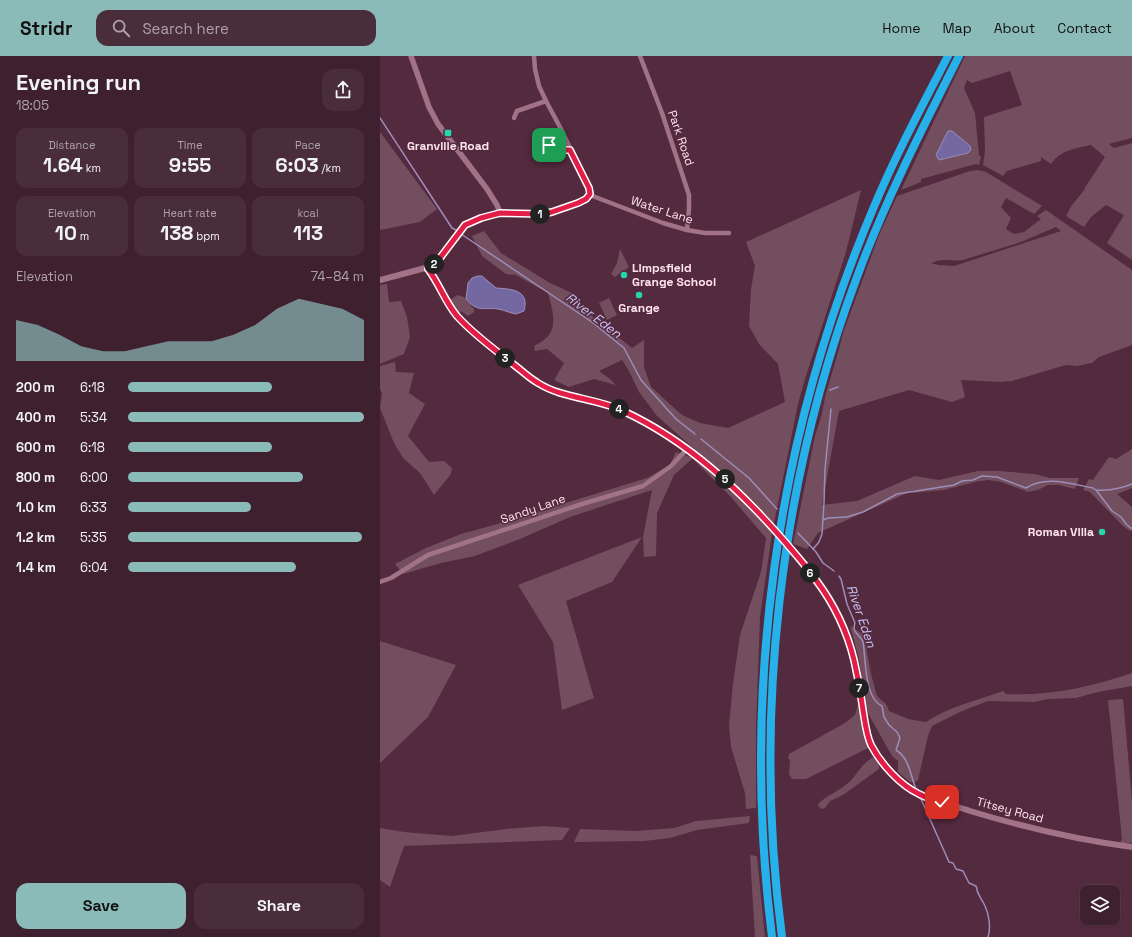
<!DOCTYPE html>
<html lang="en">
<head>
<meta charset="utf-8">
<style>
	:root { --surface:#3f202e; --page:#4a2d3a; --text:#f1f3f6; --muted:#ada3aa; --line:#583e4a; --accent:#8bbbb9 }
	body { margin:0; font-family:"Space Grotesk",sans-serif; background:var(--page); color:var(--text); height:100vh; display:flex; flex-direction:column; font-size:15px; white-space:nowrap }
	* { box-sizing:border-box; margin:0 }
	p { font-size:13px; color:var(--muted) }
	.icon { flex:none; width:22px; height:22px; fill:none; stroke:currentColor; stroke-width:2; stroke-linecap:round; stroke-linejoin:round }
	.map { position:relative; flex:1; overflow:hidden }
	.details { display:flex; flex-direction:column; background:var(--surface); width:380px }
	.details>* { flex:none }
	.buttons { position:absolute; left:700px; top:829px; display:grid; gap:8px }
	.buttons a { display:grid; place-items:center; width:40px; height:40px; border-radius:8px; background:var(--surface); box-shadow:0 1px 3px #0004,0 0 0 1px var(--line); font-size:20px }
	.pin { position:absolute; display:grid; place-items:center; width:34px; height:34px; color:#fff; margin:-17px; border-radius:8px; box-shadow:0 2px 6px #0006 }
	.km { position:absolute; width:20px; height:20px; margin:-10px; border-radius:50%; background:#222; color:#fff; font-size:11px; line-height:20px; text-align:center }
	.round { display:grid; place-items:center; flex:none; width:42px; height:42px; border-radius:12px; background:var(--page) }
	.overview { display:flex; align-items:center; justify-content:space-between; height:68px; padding:0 16px }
	h1 { font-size:22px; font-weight:700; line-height:30px }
	.metrics { display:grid; grid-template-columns:repeat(3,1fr); gap:6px; height:68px; padding:4px 16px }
	.metrics div { display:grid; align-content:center; border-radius:10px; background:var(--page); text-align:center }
	.metrics b { font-size:20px; font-weight:700 }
	.metrics small { font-size:11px; font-weight:400 }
	.metrics p { font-size:11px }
	.chart { height:112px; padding:8px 16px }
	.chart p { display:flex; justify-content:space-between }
	.chart svg { width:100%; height:72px; margin-top:4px; fill:var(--accent); opacity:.7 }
	.button { display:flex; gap:8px; margin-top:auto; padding:8px 16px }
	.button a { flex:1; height:46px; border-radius:12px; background:var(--accent); color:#111; font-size:16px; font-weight:700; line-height:46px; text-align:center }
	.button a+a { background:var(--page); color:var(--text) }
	ul { padding:0 16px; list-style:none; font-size:13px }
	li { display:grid; grid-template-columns:64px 48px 1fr; align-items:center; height:30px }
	li i { height:10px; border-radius:5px; background:var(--accent) }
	header { display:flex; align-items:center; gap:24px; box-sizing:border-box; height:56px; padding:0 20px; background:var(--accent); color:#111 }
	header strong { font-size:19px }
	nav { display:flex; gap:22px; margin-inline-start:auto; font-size:14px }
	.search { width:280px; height:36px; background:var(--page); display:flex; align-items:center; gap:10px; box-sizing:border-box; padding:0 14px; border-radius:12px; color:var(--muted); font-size:15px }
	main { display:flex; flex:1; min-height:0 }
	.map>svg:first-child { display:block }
	.green { fill:#734e5e; fill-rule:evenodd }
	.water { fill:#7468a3; stroke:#9d8db9 }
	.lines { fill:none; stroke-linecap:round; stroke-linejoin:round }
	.stream { stroke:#9d8db9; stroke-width:1.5 }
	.minor { stroke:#a27286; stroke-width:4.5 }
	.tertiary { stroke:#a27286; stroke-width:5.5 }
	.secondary { stroke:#a27286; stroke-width:6 }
	.motorway { stroke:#26b1ea; stroke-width:8 }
	.route-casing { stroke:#fff; stroke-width:8 }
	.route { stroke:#e11d48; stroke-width:5 }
	.poi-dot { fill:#27d5ad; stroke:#542a3e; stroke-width:1.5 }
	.labels { text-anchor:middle; stroke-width:3; stroke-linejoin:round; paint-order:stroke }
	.street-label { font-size:12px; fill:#fee3ed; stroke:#542a3e }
	.poi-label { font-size:12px; font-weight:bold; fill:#fee3ed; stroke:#542a3e }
	.water-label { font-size:13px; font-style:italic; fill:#cac2f5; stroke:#542a3e }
</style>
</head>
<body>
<header>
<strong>Stridr</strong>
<div class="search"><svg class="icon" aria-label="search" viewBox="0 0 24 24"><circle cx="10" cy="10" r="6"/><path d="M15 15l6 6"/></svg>Search here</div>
<nav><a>Home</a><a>Map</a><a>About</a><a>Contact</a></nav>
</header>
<main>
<section class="details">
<div class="overview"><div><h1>Evening run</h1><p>18:05</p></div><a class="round"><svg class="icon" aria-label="share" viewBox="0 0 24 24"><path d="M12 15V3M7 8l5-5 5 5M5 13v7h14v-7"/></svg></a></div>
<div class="metrics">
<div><p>Distance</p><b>1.64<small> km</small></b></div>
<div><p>Time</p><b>9:55</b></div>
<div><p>Pace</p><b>6:03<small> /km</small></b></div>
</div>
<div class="metrics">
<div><p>Elevation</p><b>10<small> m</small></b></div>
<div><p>Heart rate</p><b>138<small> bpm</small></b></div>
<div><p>kcal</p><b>113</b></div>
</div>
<div class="chart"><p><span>Elevation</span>74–84 m</p>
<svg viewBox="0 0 160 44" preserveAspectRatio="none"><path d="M0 44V19L10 22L20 28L30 35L40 38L50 38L60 35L70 32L80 32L90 32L100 28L110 22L120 12L130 6L140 9L150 12L160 19V44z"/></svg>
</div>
<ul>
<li><b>200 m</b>6:18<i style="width:61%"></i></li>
<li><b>400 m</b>5:34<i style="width:100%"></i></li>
<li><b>600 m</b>6:18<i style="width:61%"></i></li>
<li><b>800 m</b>6:00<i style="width:74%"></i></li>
<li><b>1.0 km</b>6:33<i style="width:52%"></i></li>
<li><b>1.2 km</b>5:35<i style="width:99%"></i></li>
<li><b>1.4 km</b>6:04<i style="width:71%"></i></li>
</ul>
<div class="button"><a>Save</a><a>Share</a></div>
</section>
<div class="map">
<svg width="752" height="881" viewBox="0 0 752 881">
	<rect width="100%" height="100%" fill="#542a3e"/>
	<g class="green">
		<path d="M585,0H752V82L729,88L734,92L752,87V204L727,187L744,159L726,149L711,161L704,171L686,160L692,149L705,133H704L725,101L711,89C696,92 679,95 671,108L661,101V105L627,115L623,120L603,109L605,95L604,61L642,49L630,15L592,27L587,24L584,32L595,57L599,99L601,101L599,109L596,108L541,123V126L521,134Z"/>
		<polygon points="0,76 57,153 40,166 0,174"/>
		<path d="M598,114L606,116L662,150L654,158L626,142L621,151L631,162L626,173L634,178L644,176L661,163L657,160L666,154L752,214V289L719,301L712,307L697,310L686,309L632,325L621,326L581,324L585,341L572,346L529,334L459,355L442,449L477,445L535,420L559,424L598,415H619L655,418L670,422H699L695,433L679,429H668L658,434L648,436L621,426L608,424L595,426L564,434L532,437L536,433L438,477L427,493L413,488L435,380L441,361L446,337L459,293L463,277L499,179L517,140L590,115ZM676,171L681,175L574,210L558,209L556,208H551C560,201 572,206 583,204L641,186Z"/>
		<path d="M481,134L466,196L425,323L418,348L394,467H392L373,445L277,360L259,336L249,315L242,304L219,315L230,323L236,329L214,323L189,331L174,324L184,307L167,293L155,295L154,290C157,288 162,286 165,283C179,272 172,252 168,237L136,219L126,218L102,200L92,180L104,175L121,197L170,227L192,237L208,257L252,292L264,284V311L271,331L302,359L320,367L348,372L405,346L398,308L379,288L369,270L371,233L375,210L366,186Z"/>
		<polygon points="240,193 249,211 235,221 231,218 237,207"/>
		<polygon points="7,228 9,246 21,245 27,261 30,281 24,298 0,308 0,229"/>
		<polygon points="77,239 84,241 94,253 94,256 88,260 81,255 78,259 69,245"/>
		<polygon points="229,242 237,259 227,264 219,247"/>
		<polygon points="15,306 16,316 34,317 29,337 45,348 28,380 49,406 64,405 72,412 71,418 54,439 40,417 23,402 14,387 0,352 2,338 0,332 0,310"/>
		<polygon points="752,393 752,432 737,438 752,451 752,474 750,475 743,470 710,436 703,434 709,423 713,424 729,401 736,403"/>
		<polygon points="296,396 313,402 294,419 277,457 276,500 264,501 263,481 272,434 190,461 140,483 95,500 61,507 23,518 15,508 46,492 81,478 114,469 267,422 290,409"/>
		<polygon points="316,402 353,435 392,477 380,561 376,672 376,752 366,753 365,737 351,691 349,669 353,628 360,579 381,516 386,482 351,441 315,405"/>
		<polygon points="262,481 232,526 186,545 214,642 182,654 173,586 138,529"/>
		<path d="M470,570L484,579L491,618L497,640L506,648L509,655L528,663L546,666C570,650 596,645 623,635L626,638C669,640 711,631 752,617V630L718,636L696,642L668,643L654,646L608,645L582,655L552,670L548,680L538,724L535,726H530L518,716V705L513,701L508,693L489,659L485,645L479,603Z"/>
		<polygon points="0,585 76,609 48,661 0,707"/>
		<polygon points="743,643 752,745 752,787 740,787 742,783 728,644"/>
		<polygon points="478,649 482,673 488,692 426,723 412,723 409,718 410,704 408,702 409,698 465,667 475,659"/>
		<path d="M494,701L499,710V713L463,739L450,745L445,752L442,753L439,751L438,748C443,742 460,734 467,728C478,719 480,708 494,701Z"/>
		<polygon points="370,760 369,767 317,774 290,782 264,785 194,786 200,773 256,775 294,772 316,765"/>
		<polygon points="164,770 190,772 182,784 24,790 10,831 0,824 0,772 24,776 72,780 126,773"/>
		<polygon points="370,799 377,800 385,881 375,881"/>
	</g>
	<g class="water">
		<polygon points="568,75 572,75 590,90 591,94 588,97 559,104 556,99"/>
		<path d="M98,220H102L116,232C132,233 150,234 144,255L136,258C130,257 124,254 118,253C103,251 98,257 86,243L88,227L92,222Z"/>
	</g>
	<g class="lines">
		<g class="stream">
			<polyline points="0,62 72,172 76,174"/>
			<polyline points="81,178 212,266 244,292 261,324 296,363 315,378"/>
			<polyline points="450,334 458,331"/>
			<polyline points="321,383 369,422 397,453"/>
			<path d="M717,434C730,435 740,433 752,428"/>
			<path d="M443,464L448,462L467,461L483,456L517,438L574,429L582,425L593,424L602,420L617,421L646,432C666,419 691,428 713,432L716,434L732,455L741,461L747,469L752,473"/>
			<polyline points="418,477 436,496 443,507 454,515"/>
			<polyline points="433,493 439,486 442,478 444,447 445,413 451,353"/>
			<path d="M459,520L461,523L467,548L475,567C471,577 481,579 483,586C486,603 484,642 502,650L504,661L509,669L517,676L520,682L516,694C530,703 530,719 536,733"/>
			<path d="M541,743L569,806L573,807L576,813L583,815L589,827L596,830C598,841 601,841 605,850C609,858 611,872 608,881"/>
		</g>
		<g class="minor">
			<polyline points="154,0 155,13 159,30 166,45 181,73 209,132 210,139"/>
			<polyline points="260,0 282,57 309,139 309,153 307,174"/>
			<polyline points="134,62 137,55 166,45"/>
			<polyline points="159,88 169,89 178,94 190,94"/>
			<polyline points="210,139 283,167 307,174 325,177 349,177"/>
			<polyline points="120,157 162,158 172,156 198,147 206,143 210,139"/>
			<polyline points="0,526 11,522 48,499 202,448 263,430 291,410 307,393"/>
		</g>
		<polyline class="tertiary" points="31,0 49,51 58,68 107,133 117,149 120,157 85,169 57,206 48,213"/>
		<path class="secondary" d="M0,224L45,212L48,213C59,227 65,245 76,259C92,278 116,295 136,310C143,316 151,323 159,328C184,343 216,342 243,354C301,381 351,424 392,471C420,503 449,535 465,575C474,600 479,626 483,651C485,664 485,678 491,689C500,705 512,720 526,730C544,744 569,748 590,755C643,771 697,784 752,791"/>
		<g class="motorway">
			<path d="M392,881C361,634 396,382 493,153C515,100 542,50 568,0"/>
			<path d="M402,881C373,662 399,428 477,221C505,145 542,73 579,0"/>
		</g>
	</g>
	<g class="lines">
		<defs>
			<path id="route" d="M169,89L178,94H190L209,132L210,138L206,143L198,147L172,156L162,158L120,157L101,162L85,169L57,206L48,213C59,227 65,246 77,260C93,278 114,293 133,308C141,314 149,322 158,327C183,343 217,342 243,355C308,385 360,434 406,487C416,499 427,511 436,524C454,548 467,575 474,604C478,621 481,638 483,654C485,666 486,678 491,689C501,708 520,729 539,738C546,742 554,744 562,746"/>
		</defs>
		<use href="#route" class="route-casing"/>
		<use href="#route" class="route"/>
	</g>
	<g class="poi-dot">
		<rect x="64" y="73" width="8" height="8" rx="2"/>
		<circle cx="244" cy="219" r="4"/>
		<circle cx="259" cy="239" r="4"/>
		<circle cx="722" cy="476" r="4"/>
	</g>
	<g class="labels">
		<g class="street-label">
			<text transform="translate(301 82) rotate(71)" y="4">Park Road</text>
			<text transform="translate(282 154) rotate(18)" y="4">Water Lane</text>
			<text transform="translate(153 453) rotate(-19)" y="4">Sandy Lane</text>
			<text transform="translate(630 754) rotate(15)" y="4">Titsey Road</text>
		</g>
		<g class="poi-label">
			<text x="68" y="94">Granville Road</text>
			<text x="252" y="216" text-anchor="start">Limpsfield<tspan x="252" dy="14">Grange School</tspan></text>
			<text x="259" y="256">Grange</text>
			<text x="714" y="480" text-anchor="end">Roman Villa</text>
		</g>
		<g class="water-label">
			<text transform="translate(214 259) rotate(37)" y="5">River Eden</text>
			<text transform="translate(482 560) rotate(71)" y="5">River Eden</text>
		</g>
	</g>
</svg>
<div class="buttons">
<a><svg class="icon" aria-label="layers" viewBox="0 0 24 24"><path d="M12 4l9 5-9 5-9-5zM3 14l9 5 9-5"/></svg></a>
</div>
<div class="pin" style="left:169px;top:89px;background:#1e9e55"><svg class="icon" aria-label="arrive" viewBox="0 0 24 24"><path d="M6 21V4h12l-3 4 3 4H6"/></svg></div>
<div class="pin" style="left:562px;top:746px;background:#d93025"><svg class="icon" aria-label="check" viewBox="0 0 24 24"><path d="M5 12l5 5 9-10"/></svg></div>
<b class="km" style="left:160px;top:158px">1</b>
<b class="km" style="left:54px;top:208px">2</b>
<b class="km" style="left:125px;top:302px">3</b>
<b class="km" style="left:239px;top:353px">4</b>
<b class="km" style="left:345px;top:423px">5</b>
<b class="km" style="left:430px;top:517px">6</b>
<b class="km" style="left:479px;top:632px">7</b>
</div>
</main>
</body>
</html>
